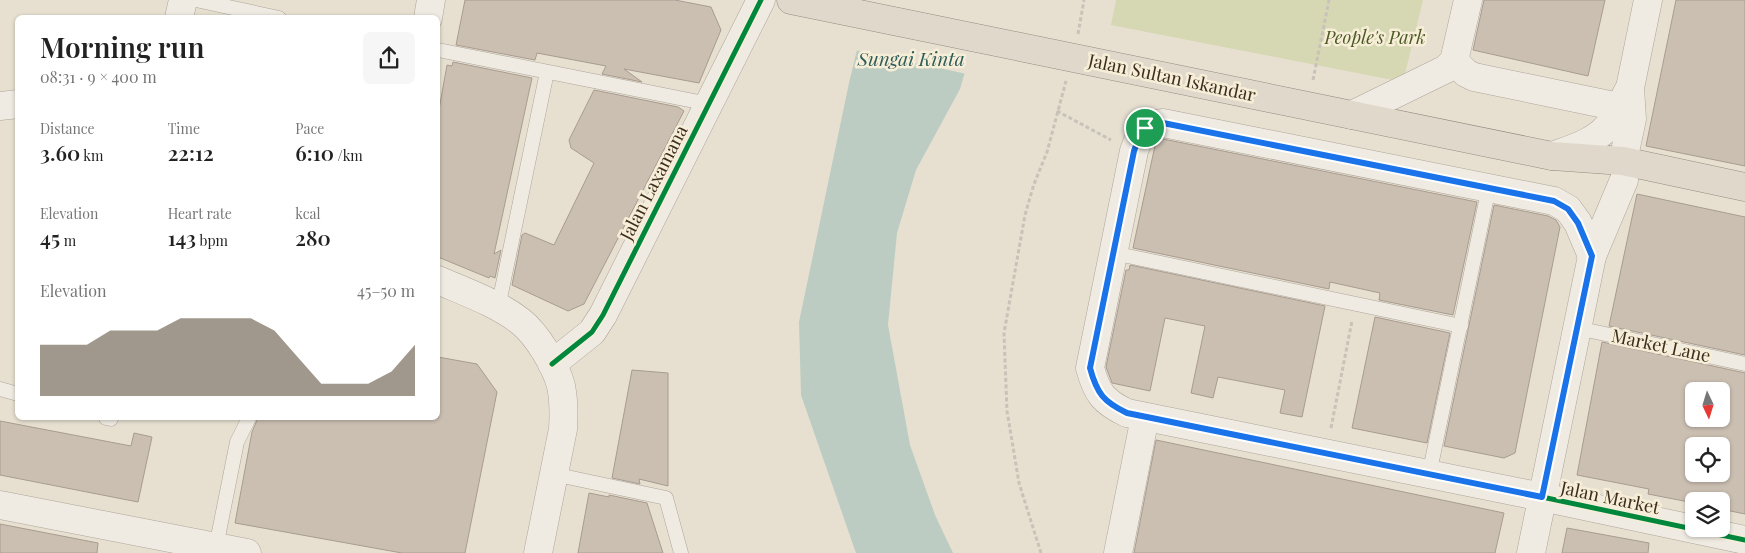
<!DOCTYPE html>
<html lang="en">
<head>
<meta charset="utf-8">
<style>
	:root { --surface:#fff; --page:#f6f6f6; --text:#222; --muted:#767676; --accent:#786c5e }
	body { margin:0; font-family:"Playfair Display",serif; background:var(--page); color:var(--text); height:100vh; display:flex; flex-direction:column; font-size:19px; white-space:nowrap }
	* { box-sizing:border-box; margin:0 }
	p { font-size:16px; color:var(--muted) }
	.icon { flex:none; width:28px; height:28px; fill:none; stroke:currentColor; stroke-width:2; stroke-linecap:round; stroke-linejoin:round }
	.map { position:relative; flex:1; overflow:hidden }
	.details { position:absolute; left:15px; top:15px; width:425px; height:405px; display:flex; flex-direction:column; background:var(--surface); border-radius:8px; box-shadow:0 1px 4px #0004 }
	.details>* { flex:none }
	.needle { width:32px; rotate:176deg }
	.fabs { position:absolute; left:1685px; top:382px; display:grid; gap:10px }
	.fabs a { display:grid; place-items:center; width:45px; height:45px; border-radius:8px; background:var(--surface); box-shadow:0 1px 4px #0004; font-size:25px }
	.pin { position:absolute; display:grid; place-items:center; width:42px; height:42px; color:#fff; margin:-21px; border:2px solid #fff; border-radius:50%; box-shadow:0 1px 5px #0007 }
	.round { display:grid; place-items:center; flex:none; width:52px; height:52px; border-radius:8px; background:var(--page) }
	.summary { display:flex; align-items:center; justify-content:space-between; height:85px; padding:0 25px }
	h1 { font-size:28px; font-weight:600; line-height:38px }
	.stats { display:grid; grid-template-columns:repeat(3,1fr); gap:8px; height:85px; padding:5px 25px }
	.stats div { display:grid; align-content:center }
	.stats b { font-size:21px; font-weight:600 }
	.stats small { font-size:14px; font-weight:400 }
	.stats p { font-size:14px }
	.chart { height:140px; padding:10px 25px }
	.chart p { display:flex; justify-content:space-between }
	.chart svg { width:100%; height:90px; margin-top:5px; fill:var(--accent); opacity:.7 }
	.map>svg:first-child { display:block }
	.green { fill:#d6d7b3 }
	.water { fill:#bcccc2 }
	.pier { fill:#e7e0d1 }
	.building { fill:#cbbfb2; stroke:#a89c90; fill-rule:evenodd }
	.lines { fill:none; stroke-linecap:round; stroke-linejoin:round }
	.service-casing { stroke:#ada599; stroke-width:15 }
	.minor-casing { stroke:#ada599; stroke-width:29 }
	.tertiary-casing { stroke:#ada599; stroke-width:29 }
	.trunk-casing { stroke:#928b80; stroke-width:29 }
	.path { stroke:#c8c2b9; stroke-width:3; stroke-dasharray:4 2.5; stroke-linecap:butt }
	.service { stroke:#efebe3; stroke-width:14 }
	.minor { stroke:#efebe3; stroke-width:28 }
	.tertiary { stroke:#efebe3; stroke-width:28 }
	.trunk { stroke:#e0d9cb; stroke-width:28 }
	.cycleway-casing { stroke:#f7eed8; stroke-width:8 }
	.cycleway { stroke:#00873e; stroke-width:5 }
	.route-casing { stroke:#fff; stroke-width:10 }
	.route { stroke:#1a73e8; stroke-width:6 }
	.labels { text-anchor:middle; stroke-width:5; stroke-linejoin:round; paint-order:stroke }
	.park-label { font-size:18px; font-style:italic; fill:#4d5a26; stroke:#f7eed8 }
	.street-label { font-size:18px; fill:#3d2e20; stroke:#f7eed8 }
	.water-label { font-size:19px; font-style:italic; fill:#2f5d5a; stroke:#f7eed8 }
</style>
</head>
<body>
<div class="map">
<svg width="1745" height="553" viewBox="0 0 1745 553">
	<rect width="100%" height="100%" fill="#e7e0d1"/>
	<polygon class="green" points="1116,0 1423,0 1403,82 1111,25"/>
	<polygon class="water" points="869,0 986,0 960,89 916,170 897,233 888,325 910,445 935,515 953,553 856,553 801,395 799,322 849,83"/>
	<polygon class="pier" points="866,0 988,0 967,74 854,50"/>
	<g class="building">
		<polygon points="465,0 675,0 711,7 721,30 699,83 624,69 642,82 602,74 606,66 537,53 535,60 456,45"/>
		<polygon points="1484,0 1605,0 1588,76 1473,50"/>
		<polygon points="1676,0 1745,0 1745,166 1646,146"/>
		<polygon points="453,62 532,78 494,254 501,250 495,278 490,276 489,278 438,257 438,115 447,65 452,66"/>
		<polygon points="594,90 678,107 684,111 584,304 568,311 512,285 522,235 525,233 554,245 594,163 571,148 569,140"/>
		<polygon points="1163,139 1477,202 1453,315 1379,300 1380,293 1330,282 1329,289 1133,248 1156,141"/>
		<polygon points="1637,194 1745,217 1745,355 1609,326"/>
		<polygon points="1494,205 1548,216 1556,220 1560,227 1515,453 1504,458 1444,446"/>
		<polygon points="1130,265 1325,306 1302,417 1280,413 1285,390 1218,377 1213,398 1191,393 1205,326 1165,318 1150,391 1112,383 1106,367 1126,270 1129,270"/>
		<polygon points="1375,317 1450,333 1427,443 1352,428"/>
		<path d="M1602,342L1745,373V514L1721,509V501H1694V503L1648,494L1649,489L1577,475ZM1694,391H1721V419H1694ZM1694,446H1721V474H1694Z"/>
		<polygon points="438,357 477,364 497,392 465,553 402,553 235,523 252,432 258,418 438,418"/>
		<polygon points="632,370 668,373 668,486 639,479 640,484 612,478"/>
		<polygon points="0,421 131,446 134,433 152,437 138,502 0,475"/>
		<polygon points="1156,440 1504,513 1495,553 1134,553"/>
		<polygon points="589,493 609,497 609,495 647,503 663,553 578,553"/>
		<polygon points="0,524 98,543 97,553 0,553"/>
		<polygon points="1567,528 1649,543 1648,553 1562,553"/>
	</g>
	<g class="lines">
		<defs>
			<g id="service">
				<polyline points="196,0 279,18"/>
				<polyline points="438,50 709,104"/>
				<polyline points="1113,253 1461,326"/>
				<polyline points="498,308 547,72"/>
				<polyline points="1577,328 1745,364"/>
				<polyline points="0,389 18,394"/>
				<polyline points="106,418 111,419"/>
				<polyline points="553,474 666,498 681,553"/>
				<polyline points="1429,475 1489,187"/>
				<polyline points="216,547 237,442 249,418"/>
			</g>
			<g id="minor">
				<polyline points="179,18 183,0"/>
				<polyline points="428,18 431,0"/>
				<polyline points="1454,61 1466,73 1474,77 1619,107"/>
				<polyline points="1352,115 1446,69 1454,61 1468,0"/>
				<path d="M1552,156C1575,148 1599,141 1613,120C1618,111 1623,101 1628,91"/>
				<polyline points="1623,161 1632,119 1630,88 1648,0"/>
				<polyline points="552,364 592,332 603,315 761,0"/>
				<path d="M1542,497L1127,413C1104,402 1097,394 1090,368L1134,151C1140,134 1143,125 1163,123L1554,201L1568,209L1578,223L1592,256"/>
				<polyline points="0,505 247,553"/>
				<polyline points="1118,553 1145,417"/>
			</g>
			<g id="tertiary">
				<polyline points="0,106 18,104"/>
				<path d="M438,280C465,292 497,303 520,321C537,334 556,366 561,386C564,401 564,414 563,429L538,553"/>
				<polyline points="1542,497 1745,540"/>
				<polyline points="1531,553 1592,256 1624,180"/>
			</g>
			<polyline id="trunk" points="791,0 1552,156 1623,161 1745,187"/>
		</defs>
		<use href="#service" class="service-casing"/>
		<use href="#minor" class="minor-casing"/>
		<use href="#tertiary" class="tertiary-casing"/>
		<use href="#trunk" class="trunk-casing"/>
		<g class="path">
			<polyline points="1078,34 1084,0"/>
			<polyline points="1313,80 1329,0"/>
			<polyline points="1057,111 1111,140"/>
			<polyline points="1331,428 1352,321"/>
			<polyline points="1041,553 1019,483 1007,411 1004,333 1025,215 1034,184 1047,152 1066,81"/>
		</g>
		<use href="#service" class="service"/>
		<use href="#minor" class="minor"/>
		<use href="#tertiary" class="tertiary"/>
		<use href="#trunk" class="trunk"/>
		<defs>
			<g id="cycleway">
				<path d="M1592,256L1578,223L1568,209L1554,201L1163,123C1143,125 1140,134 1134,151L1090,368C1097,394 1104,402 1127,413L1542,497L1745,540"/>
				<polyline points="552,364 592,332 603,315 761,0"/>
			</g>
		</defs>
		<use href="#cycleway" class="cycleway-casing"/>
		<use href="#cycleway" class="cycleway"/>
	</g>
	<g class="lines">
		<defs>
			<path id="route" d="M1163,123L1554,201L1568,209L1578,223L1592,256L1542,497L1127,413C1104,402 1097,394 1090,368L1134,151C1140,134 1143,125 1163,123Z"/>
		</defs>
		<use href="#route" class="route-casing"/>
		<use href="#route" class="route"/>
	</g>
	<g class="labels">
		<g class="park-label">
			<text x="1375" y="44">People's Park</text>
		</g>
		<g class="street-label">
			<text transform="translate(1172 78) rotate(12)" y="6">Jalan Sultan Iskandar</text>
			<text transform="translate(654 183) rotate(-63)" y="6">Jalan Laxamana</text>
			<text transform="translate(1661 346) rotate(12)" y="6">Market Lane</text>
			<text transform="translate(1610 498) rotate(12)" y="6">Jalan Market</text>
		</g>
		<g class="water-label">
			<text x="911" y="66">Sungai Kinta</text>
		</g>
	</g>
</svg>
<div class="fabs">
<a><svg class="needle" viewBox="-14 -14 28 28"><path d="M0-13l5 13h-10z" fill="#e53935"/><path d="M0 13l5-13h-10z" fill="#767676"/></svg></a>
<a><svg class="icon" aria-label="locate" viewBox="0 0 24 24"><circle cx="12" cy="12" r="6"/><path d="M12 2v4M12 18v4M2 12h4M18 12h4"/></svg></a>
<a><svg class="icon" aria-label="layers" viewBox="0 0 24 24"><path d="M12 4l9 5-9 5-9-5zM3 14l9 5 9-5"/></svg></a>
</div>
<div class="pin" style="left:1145px;top:128px;background:#1e9e55"><svg class="icon" aria-label="arrive" viewBox="0 0 24 24"><path d="M6 21V4h12l-3 4 3 4H6"/></svg></div>
<section class="details">
<div class="summary"><div><h1>Morning run</h1><p>08:31 · 9 × 400 m</p></div><a class="round"><svg class="icon" aria-label="share" viewBox="0 0 24 24"><path d="M12 15V3M7 8l5-5 5 5M5 13v7h14v-7"/></svg></a></div>
<div class="stats">
<div><p>Distance</p><b>3.60<small> km</small></b></div>
<div><p>Time</p><b>22:12</b></div>
<div><p>Pace</p><b>6:10<small> /km</small></b></div>
</div>
<div class="stats">
<div><p>Elevation</p><b>45<small> m</small></b></div>
<div><p>Heart rate</p><b>143<small> bpm</small></b></div>
<div><p>kcal</p><b>280</b></div>
</div>
<div class="chart"><p><span>Elevation</span>45–50 m</p>
<svg viewBox="0 0 160 44" preserveAspectRatio="none"><path d="M0 44V19L10 19L20 19L30 12L40 12L50 12L60 6L70 6L80 6L90 6L100 12L110 25L120 38L130 38L140 38L150 32L160 19V44z"/></svg>
</div>
</section>
</div>
</body>
</html>
